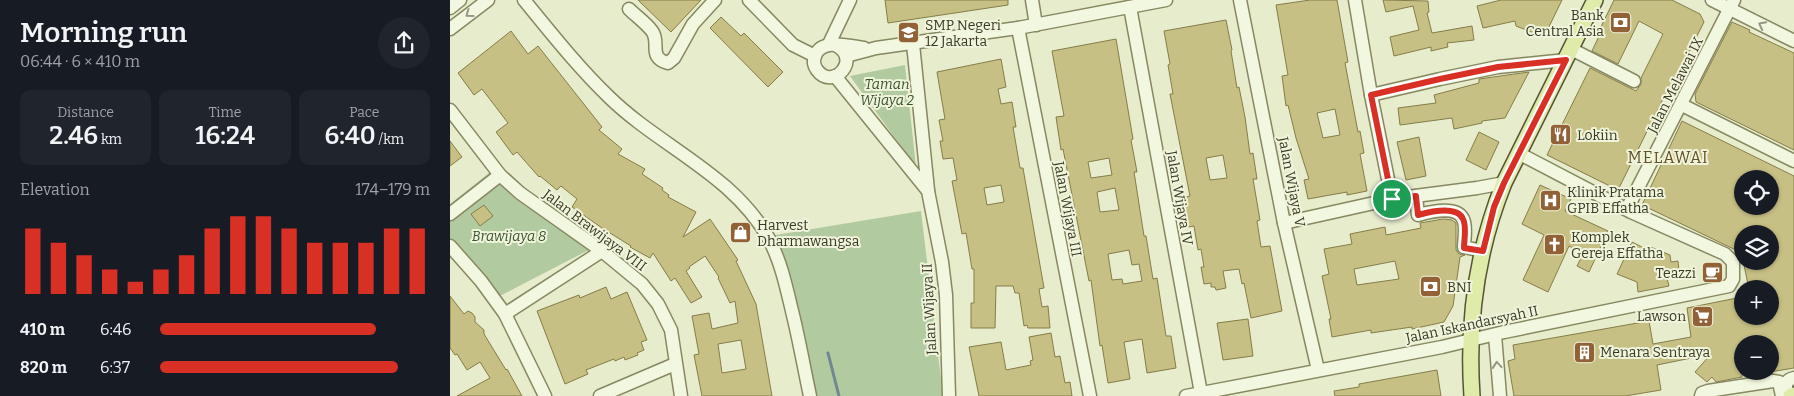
<!DOCTYPE html>
<html lang="en">
<head>
<meta charset="utf-8">
<style>
	:root { --surface:#171b24; --page:#20242c; --text:#f1f3f6; --muted:#9ea1a6; --accent:#d93025 }
	body { margin:0; font-family:Bitter,serif; background:var(--page); color:var(--text); height:100vh; display:flex; flex-direction:column; font-size:19px; white-space:nowrap }
	* { box-sizing:border-box; margin:0 }
	p { font-size:16px; color:var(--muted) }
	.icon { flex:none; width:28px; height:28px; fill:none; stroke:currentColor; stroke-width:2; stroke-linecap:round; stroke-linejoin:round }
	.map { position:relative; flex:1; overflow:hidden }
	.panel { display:flex; flex-direction:column; background:var(--surface); width:450px }
	.panel>* { flex:none }
	.controls { position:absolute; left:1284px; top:170px; display:grid; gap:10px }
	.controls a { display:grid; place-items:center; width:45px; height:45px; border-radius:50%; background:var(--surface); box-shadow:0 1px 4px #0004; font-size:25px }
	.pin { position:absolute; display:grid; place-items:center; width:42px; height:42px; color:#fff; margin:-21px; border:2px solid #fff; border-radius:50%; box-shadow:0 1px 5px #0007 }
	.round { display:grid; place-items:center; flex:none; width:52px; height:52px; border-radius:26px; background:var(--page) }
	.overview { display:flex; align-items:center; justify-content:space-between; height:85px; padding:0 20px }
	h1 { font-size:28px; font-weight:600; line-height:38px }
	.metrics { display:grid; grid-template-columns:repeat(3,1fr); gap:8px; height:85px; padding:5px 20px }
	.metrics div { display:grid; align-content:center; border-radius:10px; background:var(--page); text-align:center }
	.metrics b { font-size:25px; font-weight:600 }
	.metrics small { font-size:14px; font-weight:400 }
	.metrics p { font-size:14px }
	.chart { height:140px; padding:10px 20px }
	.chart p { display:flex; justify-content:space-between }
	.chart svg { width:100%; height:90px; margin-top:5px; stroke:var(--accent); stroke-width:6 }
	ul { padding:0 20px; list-style:none; font-size:16px }
	li { display:grid; grid-template-columns:80px 60px 1fr; align-items:center; height:38px }
	li i { height:12px; border-radius:6px; background:var(--accent) }
	main { display:flex; flex:1; min-height:0 }
	.map>svg:first-child { display:block }
	.green { fill:#b1caa0 }
	.lines { fill:none; stroke-linecap:round; stroke-linejoin:round }
	.stream { stroke:#72888f; stroke-width:3 }
	.building { fill:#c7c085; stroke:#857d48; fill-rule:evenodd }
	.minor-casing { stroke:#878861; stroke-width:15 }
	.major-casing { stroke:#565434; stroke-width:18 }
	.minor { stroke:#f2f7df; stroke-width:12 }
	.major { stroke:#dfeba8; stroke-width:15 }
	.oneway { stroke:#969881 }
	.route-casing { stroke:#fff; stroke-width:10 }
	.route { stroke:#d93025; stroke-width:6 }
	.labels { text-anchor:middle; stroke-width:4; stroke-linejoin:round; paint-order:stroke }
	.poi-label { font-size:14px; fill:#3a3923; stroke:#eff4db; text-anchor:start }
	.park-label { font-size:14px; font-style:italic; fill:#36542b; stroke:#eff4db }
	.street-label { font-size:14px; fill:#3a3923; stroke:#eff4db }
	.quarter-label { font-size:16px; letter-spacing:1px; fill:#635026; stroke:#eff4db }
</style>
</head>
<body>
<main>
<section class="panel">
<div class="overview"><div><h1>Morning run</h1><p>06:44 · 6 × 410 m</p></div><a class="round"><svg class="icon" aria-label="share" viewBox="0 0 24 24"><path d="M12 15V3M7 8l5-5 5 5M5 13v7h14v-7"/></svg></a></div>
<div class="metrics">
<div><p>Distance</p><b>2.46<small> km</small></b></div>
<div><p>Time</p><b>16:24</b></div>
<div><p>Pace</p><b>6:40<small> /km</small></b></div>
</div>
<div class="chart"><p><span>Elevation</span>174–179 m</p>
<svg viewBox="0 0 160 44" preserveAspectRatio="none"><path d="M5 44V12M15 44V19M25 44V25M35 44V32M45 44V38M55 44V32M65 44V25M75 44V12M85 44V6M95 44V6M105 44V12M115 44V19M125 44V19M135 44V19M145 44V12M155 44V12"/></svg>
</div>
<ul>
<li><b>410 m</b>6:46<i style="width:80%"></i></li>
<li><b>820 m</b>6:37<i style="width:88%"></i></li>
</ul>
</section>
<div class="map">
<svg width="1344" height="396" viewBox="0 0 1344 396">
	<rect width="100%" height="100%" fill="#e6eccc"/>
	<g class="green">
		<polygon points="455,65 466,167 400,76"/>
		<polygon points="49,165 81,193 158,240 46,298 0,240 0,204"/>
		<polygon points="471,211 493,396 361,396 320,236"/>
	</g>
	<g class="lines">
		<polyline class="stream" points="378,353 389,396"/>
	</g>
	<g class="building">
		<polygon points="188,0 251,0 221,32"/>
		<polygon points="435,0 558,0 558,5 438,23"/>
		<path d="M860,0H887L898,62L895,63L908,132L910,131L914,153L910,154L917,191L897,195V192L858,199L854,180L859,179L846,138L838,105L836,106L832,76L838,75L826,5ZM885,109L890,135L873,138L867,113Z"/>
		<polygon points="933,0 978,1 979,12 977,13 982,33 1022,26 1024,40 997,43 998,47 981,51 981,47 944,56 940,37 969,30 963,6 936,12"/>
		<polygon points="1051,0 1112,0 1094,37 1066,26 1065,21 1033,28 1027,6"/>
		<polygon points="1164,0 1222,0 1250,14 1254,22 1217,96 1215,95 1168,190 1097,155 1140,68 1186,91 1191,84 1191,78 1213,34 1189,21 1168,64 1142,51 1151,32 1149,31"/>
		<polygon points="271,17 291,36 294,33 333,72 318,87 260,28"/>
		<path d="M776,20L782,50L781,51L787,88L789,87L795,117L800,154L803,153L807,179H803L810,220L807,221L811,247L820,246L832,311L801,318L794,283L792,284L789,269L773,271L776,288L766,290L765,287H761V283L754,284L751,267H754L751,249L748,250L744,226L738,227L733,198L740,196L720,94H723L718,65L720,64L714,31ZM773,155L777,178L760,180L756,158Z"/>
		<polygon points="1282,22 1300,30 1299,32 1344,53 1344,150 1246,102 1245,94"/>
		<path d="M61,31L78,54L88,46L152,127L149,130L172,149L168,154L195,169L192,174L213,188L212,190L219,195L218,197L246,212L233,237L260,219L288,260L286,261L306,304L322,396H252L244,355L249,354L242,316L259,313L262,329L288,323L285,301L280,303L268,278L269,277L255,256L239,267L240,268L236,271L252,297L241,303L225,278L221,281L203,253L200,258L180,247L181,246L152,228L122,207L127,199L111,186L107,190L90,176L89,177L67,152L63,155L46,132L58,123L32,89L24,95L8,73ZM291,340L296,369L272,373L268,344Z"/>
		<path d="M666,39L683,139L681,140L687,172H684L694,236H696L703,279L707,278L716,336H721L726,368L697,373L692,339L674,342L680,379L658,383L652,345L650,346L641,280L639,281L613,149L611,150L606,117L614,116L602,51ZM659,158L662,175L641,178L638,162ZM665,188L669,210L650,212L647,192ZM679,250L682,265L689,264L692,281L673,284L672,279L662,280L658,254Z"/>
		<path d="M551,59L556,87L548,89L551,104L562,102L566,127H563L570,168H573L594,288L589,289L592,307L598,306L600,328H578L577,325L574,326L569,293H565L563,286H546L545,328H521V303H524V269H522L516,233L512,234L502,181L507,180L503,158L493,159L490,141H493L489,120L495,119L487,72ZM551,185L554,202L537,205L534,188Z"/>
		<polygon points="1079,72 1055,118 1032,121 1032,123 1004,129 1002,118 950,125 948,108 986,103 984,95 1029,83 1029,79"/>
		<path d="M1232,121L1344,176V368L1320,372V344H1292V377L1266,382L1262,377L1257,382L1245,372L1261,354L1207,365L1211,390L1175,396H1064L1058,361L1065,359L1063,345L1199,321L1203,344L1241,337L1237,308L1292,297V316H1320V289H1299L1294,265L1296,261H1320V234H1292V253L1192,205ZM1292,179H1320V206H1292Z"/>
		<polygon points="1029,132 1049,142 1036,170 1016,160"/>
		<polygon points="969,137 976,176 956,180 947,142"/>
		<polygon points="0,141 12,157 0,166"/>
		<polygon points="1090,185 1121,199 1115,211 1158,231 1139,272 1127,266 1133,254 1119,246 1098,292 1073,280 1094,235 1072,224"/>
		<polygon points="34,205 43,216 30,226 21,214"/>
		<path d="M993,219L1002,220L1006,223V250L1009,254L1015,255L1010,257L1003,306L994,322L962,329V327L921,333V330L882,337L879,319H881L872,276L879,274L874,249L902,244L900,234L935,227L936,235L971,228L970,223ZM945,261L949,279L907,285L904,269Z"/>
		<polygon points="1182,242 1196,249 1198,246 1220,255 1221,262 1228,261 1229,271 1216,274 1219,286 1188,292 1187,282 1167,274"/>
		<polygon points="156,287 161,299 177,292 197,340 191,342 194,350 187,353 188,355 175,360 174,357 165,361 164,359 136,370 138,374 115,384 87,311 129,295 130,298"/>
		<polygon points="0,296 14,314 18,311 22,313 25,317 25,322 34,330 34,334 56,370 57,369 72,396 7,396 40,378 30,362 17,370 7,354 5,355 0,348"/>
		<polygon points="798,319 803,356 773,360 767,323"/>
		<polygon points="601,333 605,357 610,356 615,383 620,382 622,396 529,396 519,347 551,342 556,370 581,365 580,361 583,360 579,337"/>
		<polygon points="987,370 991,396 885,396 884,391 909,387 909,384"/>
	</g>
	<g class="lines">
		<defs>
			<g id="minor">
				<path d="M74,0C101,33 128,67 159,97C210,147 283,174 319,239C331,262 336,286 342,311C349,339 354,368 360,396"/>
				<polyline points="299,0 343,45 365,56"/>
				<polyline points="582,0 586,25"/>
				<polyline points="790,0 834,223 868,370"/>
				<polyline points="905,0 921,95 942,199"/>
				<polyline points="1262,0 1344,41"/>
				<polyline points="680,7 751,393"/>
				<polyline points="0,8 10,0"/>
				<path d="M179,9C186,16 196,23 202,31C211,43 197,57 218,63L224,58L243,24L265,0"/>
				<polyline points="568,28 640,396"/>
				<polyline points="0,29 38,0"/>
				<polyline points="379,44 400,0"/>
				<polyline points="463,44 478,190"/>
				<path d="M385,45C413,58 383,92 367,70C364,66 363,61 365,56C371,38 400,46 414,48"/>
				<polyline points="1121,49 1184,81"/>
				<polyline points="396,56 426,48 568,28 716,0"/>
				<polyline points="385,76 478,191 492,262 496,295 499,396"/>
				<polyline points="921,95 990,79 1048,67 1116,60"/>
				<polyline points="1232,105 1344,161"/>
				<polyline points="0,110 50,175 70,193 152,251 192,284 208,304 221,330 231,396"/>
				<path d="M966,196L968,215C979,212 1007,205 1013,219C1017,227 1014,239 1014,247L1033,251"/>
				<polyline points="1177,209 1284,0"/>
				<polyline points="0,214 50,175"/>
				<polyline points="834,223 942,199 1027,188 1054,183"/>
				<polyline points="0,246 31,281 55,314 95,396"/>
				<polyline points="55,314 152,251"/>
				<polyline points="1045,335 1050,396"/>
				<path d="M1337,395C1336,386 1334,380 1344,378"/>
				<polyline points="150,396 225,364"/>
				<polyline points="736,396 992,347 1054,332 1279,286 1283,279 1283,262 1275,254 1181,212 1070,154"/>
				<polyline points="1251,396 1252,393 1258,391 1323,381 1329,382 1332,396"/>
			</g>
			<g id="major">
				<path d="M1022,396C1017,324 1027,250 1054,183L1145,0"/>
				<polyline points="1341,396 1344,395"/>
			</g>
		</defs>
		<use href="#minor" class="minor-casing"/>
		<use href="#major" class="major-casing"/>
		<use href="#minor" class="minor"/>
		<use href="#major" class="major"/>
	</g>
	<defs><path id="oneway-chevron" d="M-2-3.5L2.5 0L-2 3.5" fill="none" stroke-width="1.6" stroke-linecap="round" stroke-linejoin="round" transform="scale(1.25)"/></defs>
	<g class="oneway">
		<use href="#oneway-chevron" transform="translate(19 14) rotate(144)"/>
		<use href="#oneway-chevron" transform="translate(1312 25) rotate(-153)"/>
		<use href="#oneway-chevron" transform="translate(1047 365) rotate(-95)"/>
	</g>
	<g class="lines">
		<defs>
			<path id="route" d="M1116,60L1054,183L1044,207L1033,251L1014,248C1014,239 1017,227 1013,219C1007,205 979,212 968,215L966,196L942,199L921,95L990,79L1048,67Z"/>
		</defs>
		<use href="#route" class="route-casing"/>
		<use href="#route" class="route"/>
	</g>
	<defs>
		<symbol id="bank-square" viewBox="-11 -11 22 22"><rect x="-9" y="-9" width="18" height="18" rx="4" fill="#926136" stroke="#eff4db"/><path d="M-6-4H6V4H-6ZM0-2.3a2.3 2.3 0 1 0 0 4.6a2.3 2.3 0 1 0 0-4.6Z" fill="#fff"/></symbol>
		<symbol id="school-square" viewBox="-11 -11 22 22"><rect x="-9" y="-9" width="18" height="18" rx="4" fill="#926136" stroke="#eff4db"/><path d="M0-5L7-2L0 1L-7-2ZM-4 1L0 2.5L4 1V4Q0 6-4 4Z" fill="#fff"/></symbol>
		<symbol id="restaurant-square" viewBox="-11 -11 22 22"><rect x="-9" y="-9" width="18" height="18" rx="4" fill="#926136" stroke="#eff4db"/><path d="M-5-6h1v4h1v-4h1v4h1v-4h1v5L-1.5 .5V6h-2V.5L-5-1ZM5-6V6H3V1.5H1.5Q1.5-4 5-6Z" fill="#fff"/></symbol>
		<symbol id="hospital-square" viewBox="-11 -11 22 22"><rect x="-9" y="-9" width="18" height="18" rx="4" fill="#926136" stroke="#eff4db"/><path d="M-5-5h3v3.5h4V-5h3V5h-3V1.5h-4V5h-3Z" fill="#fff"/></symbol>
		<symbol id="shop-square" viewBox="-11 -11 22 22"><rect x="-9" y="-9" width="18" height="18" rx="4" fill="#926136" stroke="#eff4db"/><path d="M-5-2.5h2.3a2.7 3.5 0 0 1 5.4 0H5L5.5 6h-11ZM-1.5-2.5h3a1.5 2.3 0 0 0-3 0Z" fill="#fff"/></symbol>
		<symbol id="church-square" viewBox="-11 -11 22 22"><rect x="-9" y="-9" width="18" height="18" rx="4" fill="#926136" stroke="#eff4db"/><path d="M-1.2-6h2.4v3.5h3.3v2.4h-3.3V6h-2.4V-.1h-3.3v-2.4h3.3Z" fill="#fff"/></symbol>
		<symbol id="cafe-square" viewBox="-11 -11 22 22"><rect x="-9" y="-9" width="18" height="18" rx="4" fill="#926136" stroke="#eff4db"/><path d="M-5.5-4.5H6V0H3Q3 3.5 0 3.5H-2.5Q-5.5 3.5-5.5 0ZM3-3.2v2h1.7v-2ZM-6 4.5H4V6H-6Z" fill="#fff"/></symbol>
		<symbol id="supermarket-square" viewBox="-11 -11 22 22"><rect x="-9" y="-9" width="18" height="18" rx="4" fill="#926136" stroke="#eff4db"/><path d="M-6-5.5h2.5l.6 2H6L4.5 2H-2.5L-4.4-4H-6ZM-1.5 3.2a1.3 1.3 0 1 0 .1 0ZM3 3.2a1.3 1.3 0 1 0 .1 0Z" fill="#fff"/></symbol>
		<symbol id="building-square" viewBox="-11 -11 22 22"><rect x="-9" y="-9" width="18" height="18" rx="4" fill="#926136" stroke="#eff4db"/><path d="M-4-6H4V6H1V3H-1V6H-4ZM-2.5-4.3h1.7v1.8h-1.7ZM.8-4.3h1.7v1.8H.8ZM-2.5-1h1.7V.8h-1.7ZM.8-1h1.7V.8H.8Z" fill="#fff"/></symbol>
	</defs>
	<g fill-rule="evenodd">
		<use href="#bank-square" x="1158" y="10" width="25" height="25"/>
		<use href="#school-square" x="446" y="20" width="25" height="25"/>
		<use href="#restaurant-square" x="1098" y="122" width="25" height="25"/>
		<use href="#hospital-square" x="1088" y="188" width="25" height="25"/>
		<use href="#shop-square" x="278" y="220" width="25" height="25"/>
		<use href="#church-square" x="1092" y="232" width="25" height="25"/>
		<use href="#cafe-square" x="1250" y="260" width="25" height="25"/>
		<use href="#bank-square" x="968" y="274" width="25" height="25"/>
		<use href="#supermarket-square" x="1240" y="304" width="25" height="25"/>
		<use href="#building-square" x="1122" y="340" width="25" height="25"/>
	</g>
	<g class="labels">
		<g class="poi-label">
			<text x="1154" y="20" text-anchor="end">Bank<tspan x="1154" dy="16">Central Asia</tspan></text>
			<text x="475" y="30">SMP Negeri<tspan x="475" dy="16">12 Jakarta</tspan></text>
			<text x="1127" y="140">Lokiin</text>
			<text x="1117" y="197">Klinik Pratama<tspan x="1117" dy="16">GPIB Effatha</tspan></text>
			<text x="307" y="230">Harvest<tspan x="307" dy="16">Dharmawangsa</tspan></text>
			<text x="1121" y="242">Komplek<tspan x="1121" dy="16">Gereja Effatha</tspan></text>
			<text x="1246" y="278" text-anchor="end">Teazzi</text>
			<text x="997" y="292">BNI</text>
			<text x="1236" y="321" text-anchor="end">Lawson</text>
			<text x="1150" y="357">Menara Sentraya</text>
		</g>
		<g class="park-label">
			<text x="437" y="89">Taman<tspan x="437" dy="16">Wijaya 2</tspan></text>
			<text x="59" y="241">Brawijaya 8</text>
		</g>
		<g class="street-label">
			<text transform="translate(1225 85) rotate(-63)" y="5">Jalan Melawai IX</text>
			<text transform="translate(842 182) rotate(79)" y="5">Jalan Wijaya V</text>
			<text transform="translate(730 198) rotate(80)" y="5">Jalan Wijaya IV</text>
			<text transform="translate(618 209) rotate(79)" y="5">Jalan Wijaya III</text>
			<text transform="translate(145 230) rotate(37)" y="5">Jalan Brawijaya VIII</text>
			<text transform="translate(479 309) rotate(-93)" y="5">Jalan Wijaya II</text>
			<text transform="translate(1022 324) rotate(-12)" y="5">Jalan Iskandarsyah II</text>
		</g>
		<g class="quarter-label">
			<text x="1218" y="163">MELAWAI</text>
		</g>
	</g>
</svg>
<div class="controls">
<a><svg class="icon" aria-label="locate" viewBox="0 0 24 24"><circle cx="12" cy="12" r="6"/><path d="M12 2v4M12 18v4M2 12h4M18 12h4"/></svg></a>
<a><svg class="icon" aria-label="layers" viewBox="0 0 24 24"><path d="M12 4l9 5-9 5-9-5zM3 14l9 5 9-5"/></svg></a>
<a>+</a>
<a>−</a>
</div>
<div class="pin" style="left:942px;top:199px;background:#1e9e55"><svg class="icon" aria-label="arrive" viewBox="0 0 24 24"><path d="M6 21V4h12l-3 4 3 4H6"/></svg></div>
</div>
</main>
</body>
</html>
